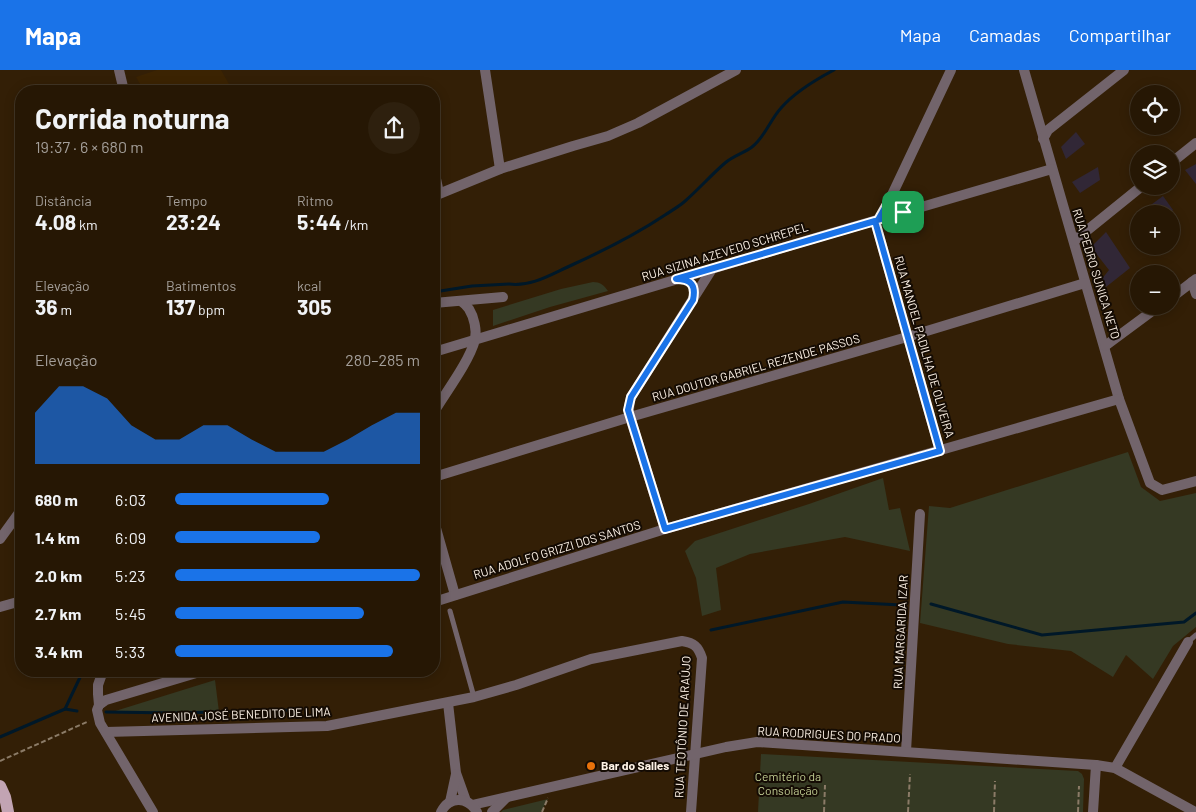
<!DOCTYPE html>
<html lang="pt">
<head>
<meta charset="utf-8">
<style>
	:root { --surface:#261704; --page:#2e200e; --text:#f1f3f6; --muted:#a49f9a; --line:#423626; --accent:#1a73e8 }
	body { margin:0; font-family:Barlow,sans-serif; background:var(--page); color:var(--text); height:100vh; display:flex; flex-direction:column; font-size:19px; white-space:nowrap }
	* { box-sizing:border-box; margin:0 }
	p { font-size:16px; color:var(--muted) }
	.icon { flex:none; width:28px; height:28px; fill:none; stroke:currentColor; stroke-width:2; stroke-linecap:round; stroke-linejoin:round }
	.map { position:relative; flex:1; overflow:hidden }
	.details { position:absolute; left:15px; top:15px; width:425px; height:592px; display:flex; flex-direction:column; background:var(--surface); border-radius:20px; box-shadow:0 2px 12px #0003,0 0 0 1px var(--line) }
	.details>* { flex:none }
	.buttons { position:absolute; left:1130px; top:15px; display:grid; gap:10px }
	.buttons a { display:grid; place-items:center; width:50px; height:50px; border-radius:50%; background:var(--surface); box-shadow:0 2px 12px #0003,0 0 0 1px var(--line); font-size:25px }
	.pin { position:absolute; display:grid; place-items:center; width:42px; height:42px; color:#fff; margin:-21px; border-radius:10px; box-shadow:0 2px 8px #0006 }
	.round { display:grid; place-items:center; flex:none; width:52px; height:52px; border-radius:26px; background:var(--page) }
	.overview { display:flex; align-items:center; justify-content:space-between; height:85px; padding:0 20px }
	h1 { font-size:28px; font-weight:700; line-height:38px }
	.metrics { display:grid; grid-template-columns:repeat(3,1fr); gap:8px; height:85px; padding:5px 20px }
	.metrics div { display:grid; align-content:center }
	.metrics b { font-size:21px; font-weight:700 }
	.metrics small { font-size:14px; font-weight:400 }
	.metrics p { font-size:14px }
	.chart { height:140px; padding:10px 20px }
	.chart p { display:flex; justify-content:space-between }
	.chart svg { width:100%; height:90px; margin-top:5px; fill:var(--accent); opacity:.7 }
	ul { padding:0 20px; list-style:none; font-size:16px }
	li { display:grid; grid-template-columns:80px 60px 1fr; align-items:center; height:38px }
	li i { height:12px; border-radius:6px; background:var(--accent) }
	header { display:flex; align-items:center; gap:30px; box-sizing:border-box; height:70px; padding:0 25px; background:var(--accent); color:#fff }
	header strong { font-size:24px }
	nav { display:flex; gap:28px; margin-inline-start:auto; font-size:18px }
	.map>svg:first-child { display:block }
	.commercial { fill:#312736 }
	.built { fill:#3b2302 }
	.green { fill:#353923 }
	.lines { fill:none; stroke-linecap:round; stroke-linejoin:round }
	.stream { stroke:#001828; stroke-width:3 }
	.path { stroke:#8b7b67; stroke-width:2; stroke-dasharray:5 2.5; stroke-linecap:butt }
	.lane { stroke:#72646b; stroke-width:5 }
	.street { stroke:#72646b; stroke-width:10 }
	.primary { stroke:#c2a4b3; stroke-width:12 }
	.route-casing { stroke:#fff; stroke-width:10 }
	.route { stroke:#1a73e8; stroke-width:6 }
	.food-dot { fill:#e8710a; stroke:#140b03; stroke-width:2 }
	.labels { text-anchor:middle; stroke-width:4; stroke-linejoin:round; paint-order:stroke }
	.street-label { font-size:12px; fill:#fef3e7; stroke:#140b03 }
	.poi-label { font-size:12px; font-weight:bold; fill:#fef3e7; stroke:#140b03; text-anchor:start }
	.park-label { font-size:12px; fill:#c2ce94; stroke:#140b03 }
</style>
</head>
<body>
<header>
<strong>Mapa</strong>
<nav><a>Mapa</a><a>Camadas</a><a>Compartilhar</a></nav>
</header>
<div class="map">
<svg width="1196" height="742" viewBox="0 0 1196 742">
	<rect width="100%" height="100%" fill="#331f06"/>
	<g class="commercial">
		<polygon points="1076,62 1085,74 1066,89 1061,77"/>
		<polygon points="1196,94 1196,114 1185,100"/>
		<polygon points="1098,97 1100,110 1080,123 1072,112"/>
		<polygon points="1163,126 1173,140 1170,144 1140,144 1140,143"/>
		<polygon points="1106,162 1130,198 1106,217 1101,210 1109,200 1091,177"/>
	</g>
	<polygon class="built" points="157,0 221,0 233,21 144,21 136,7"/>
	<g class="green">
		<path d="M593,212C600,212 604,215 608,221L550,237L493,256V240L561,219Z"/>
		<polygon points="1128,382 1141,417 1160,431 1196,423 1196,557 1173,576 1153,609 1126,585 1113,607 1071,581 1008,574 920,553 929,436 950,438"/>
		<polygon points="883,408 889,440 900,438 910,481 845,467 750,484 716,498 721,540 702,546 696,508 685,481 695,471 809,434"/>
		<polygon points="215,610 219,642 112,642"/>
		<polygon points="761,684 1078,701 1082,704 1084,709 1083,742 758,742"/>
		<polygon points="548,729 541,742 501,742 503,740"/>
	</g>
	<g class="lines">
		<g class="stream">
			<path d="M434,222L472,216L509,214C533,217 553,203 574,194C607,179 635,165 665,145C671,141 678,137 684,132C698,120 711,105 725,93C733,86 744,83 752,77C765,67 770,50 781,38C795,22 815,10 834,0"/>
			<polyline points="931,534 1042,565 1184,552 1196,543"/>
			<polyline points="711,560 843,532 901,535"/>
			<polyline points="65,639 77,641"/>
			<polyline points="106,642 176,643 297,640"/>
			<polyline points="0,667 65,639 83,601"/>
		</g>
		<g class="path">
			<polyline points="0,691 89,651"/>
			<polyline points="542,742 548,728"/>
			<polyline points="824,742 825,715"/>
			<polyline points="908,742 910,704"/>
			<polyline points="994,742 995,711"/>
			<polyline points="1078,742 1079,716"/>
		</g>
		<g class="lane">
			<polyline points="450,541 474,627"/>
			<polyline points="1188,572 1196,565"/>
		</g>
		<g class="street">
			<polyline points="119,0 124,21"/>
			<polyline points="485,0 500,99"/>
			<polyline points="1024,0 1119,329 1150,413 1162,420 1196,411"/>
			<polyline points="1043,69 1048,60 1124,0"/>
			<polyline points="1171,93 1196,73"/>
			<polyline points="435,104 439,123"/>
			<polyline points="434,126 500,99 573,76 608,66 638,53 736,0"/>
			<polyline points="879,150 891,127 951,0"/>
			<polyline points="875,151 940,381"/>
			<polyline points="1074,171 1142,116"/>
			<polyline points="1192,212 1196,224"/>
			<polyline points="1171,228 1196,209"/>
			<polyline points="434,233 503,227"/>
			<polyline points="1105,276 1159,236"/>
			<polyline points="434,282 822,166 1052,99"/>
			<path d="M434,342C446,322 469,292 475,270C477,260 474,247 469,239C467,236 464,233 461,231"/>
			<polyline points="434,407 630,347 907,267 1085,213"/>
			<polyline points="434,451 455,525"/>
			<path d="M665,459L630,347C628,340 629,334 631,327L712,199"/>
			<polyline points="0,469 21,440"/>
			<polyline points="434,532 665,459 1119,329"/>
			<polyline points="0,537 21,531"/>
			<polyline points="103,601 98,615 98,624 99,635 97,640 100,653 153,742"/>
			<polyline points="448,633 456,703 466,731"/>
			<polyline points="99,635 106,630 203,601"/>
			<path d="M106,662L327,656L474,627L516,615L591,589L682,571C694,573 698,576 702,588L691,742"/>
			<polyline points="906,681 920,444"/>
			<polyline points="1115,698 1188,572"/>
			<polyline points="450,732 456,704"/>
			<polyline points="472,735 726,677 757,672 1096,695 1115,698 1195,742"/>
			<path d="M441,742C450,725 468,727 477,742"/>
			<polyline points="492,742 506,728"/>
			<polyline points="1093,742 1096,695"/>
		</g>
		<polyline class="primary" points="0,716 5,727 8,742"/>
	</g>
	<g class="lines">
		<defs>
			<path id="route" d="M903,142L878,150L875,151L676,209C692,209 696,216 693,230L631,327L628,340L665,459L940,381L875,151L878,150L891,127C892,137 893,140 903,142"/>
		</defs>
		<use href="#route" class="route-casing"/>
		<use href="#route" class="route"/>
	</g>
	<circle class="food-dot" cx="591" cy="696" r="5"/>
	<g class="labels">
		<g class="street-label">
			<text transform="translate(725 182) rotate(-17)" y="4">RUA SIZINA AZEVEDO SCHREPEL</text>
			<text transform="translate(1096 204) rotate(73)" y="4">RUA PEDRO SUNICA NETO</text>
			<text transform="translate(924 277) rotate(74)" y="4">RUA MANOEL PADILHA DE OLIVEIRA</text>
			<text transform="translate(756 298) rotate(-16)" y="4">RUA DOUTOR GABRIEL REZENDE PASSOS</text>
			<text transform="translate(557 480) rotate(-17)" y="4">RUA ADOLFO GRIZZI DOS SANTOS</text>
			<text transform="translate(901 562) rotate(-87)" y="4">RUA MARGARIDA IZAR</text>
			<text transform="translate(241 645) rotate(-2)" y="4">AVENIDA JOSÉ BENEDITO DE LIMA</text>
			<text transform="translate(683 657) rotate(-87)" y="4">RUA TEOTÔNIO DE ARAÚJO</text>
			<text transform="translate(829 665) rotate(3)" y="4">RUA RODRIGUES DO PRADO</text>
		</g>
		<g class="poi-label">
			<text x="601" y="700">Bar do Salles</text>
		</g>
		<g class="park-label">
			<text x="788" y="711">Cemitério da<tspan x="788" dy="14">Consolação</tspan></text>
		</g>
	</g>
</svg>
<div class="buttons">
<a><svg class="icon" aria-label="locate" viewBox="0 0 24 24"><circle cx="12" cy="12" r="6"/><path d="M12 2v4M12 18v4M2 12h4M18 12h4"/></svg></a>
<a><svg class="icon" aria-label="layers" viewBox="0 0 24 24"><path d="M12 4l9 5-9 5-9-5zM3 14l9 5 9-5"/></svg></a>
<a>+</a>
<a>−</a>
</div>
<div class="pin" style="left:903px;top:142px;background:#1e9e55"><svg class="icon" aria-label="arrive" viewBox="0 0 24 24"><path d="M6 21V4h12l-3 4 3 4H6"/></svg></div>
<section class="details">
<div class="overview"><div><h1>Corrida noturna</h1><p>19:37 · 6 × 680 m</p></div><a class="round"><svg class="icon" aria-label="share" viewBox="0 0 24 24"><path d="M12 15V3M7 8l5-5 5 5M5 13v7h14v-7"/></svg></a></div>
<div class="metrics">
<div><p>Distância</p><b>4.08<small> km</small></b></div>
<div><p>Tempo</p><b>23:24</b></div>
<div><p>Ritmo</p><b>5:44<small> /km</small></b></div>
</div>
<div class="metrics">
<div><p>Elevação</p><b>36<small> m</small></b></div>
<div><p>Batimentos</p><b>137<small> bpm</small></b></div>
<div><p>kcal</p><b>305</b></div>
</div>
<div class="chart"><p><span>Elevação</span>280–285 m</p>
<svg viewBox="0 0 160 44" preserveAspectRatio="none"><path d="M0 44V19L10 6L20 6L30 12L40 25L50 32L60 32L70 25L80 25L90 32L100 38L110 38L120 38L130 32L140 25L150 19L160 19V44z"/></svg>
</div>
<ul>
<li><b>680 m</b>6:03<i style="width:63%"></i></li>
<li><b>1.4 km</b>6:09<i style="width:59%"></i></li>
<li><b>2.0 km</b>5:23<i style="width:100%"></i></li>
<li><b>2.7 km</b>5:45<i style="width:77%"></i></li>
<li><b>3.4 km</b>5:33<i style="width:89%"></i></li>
</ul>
</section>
</div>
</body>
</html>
